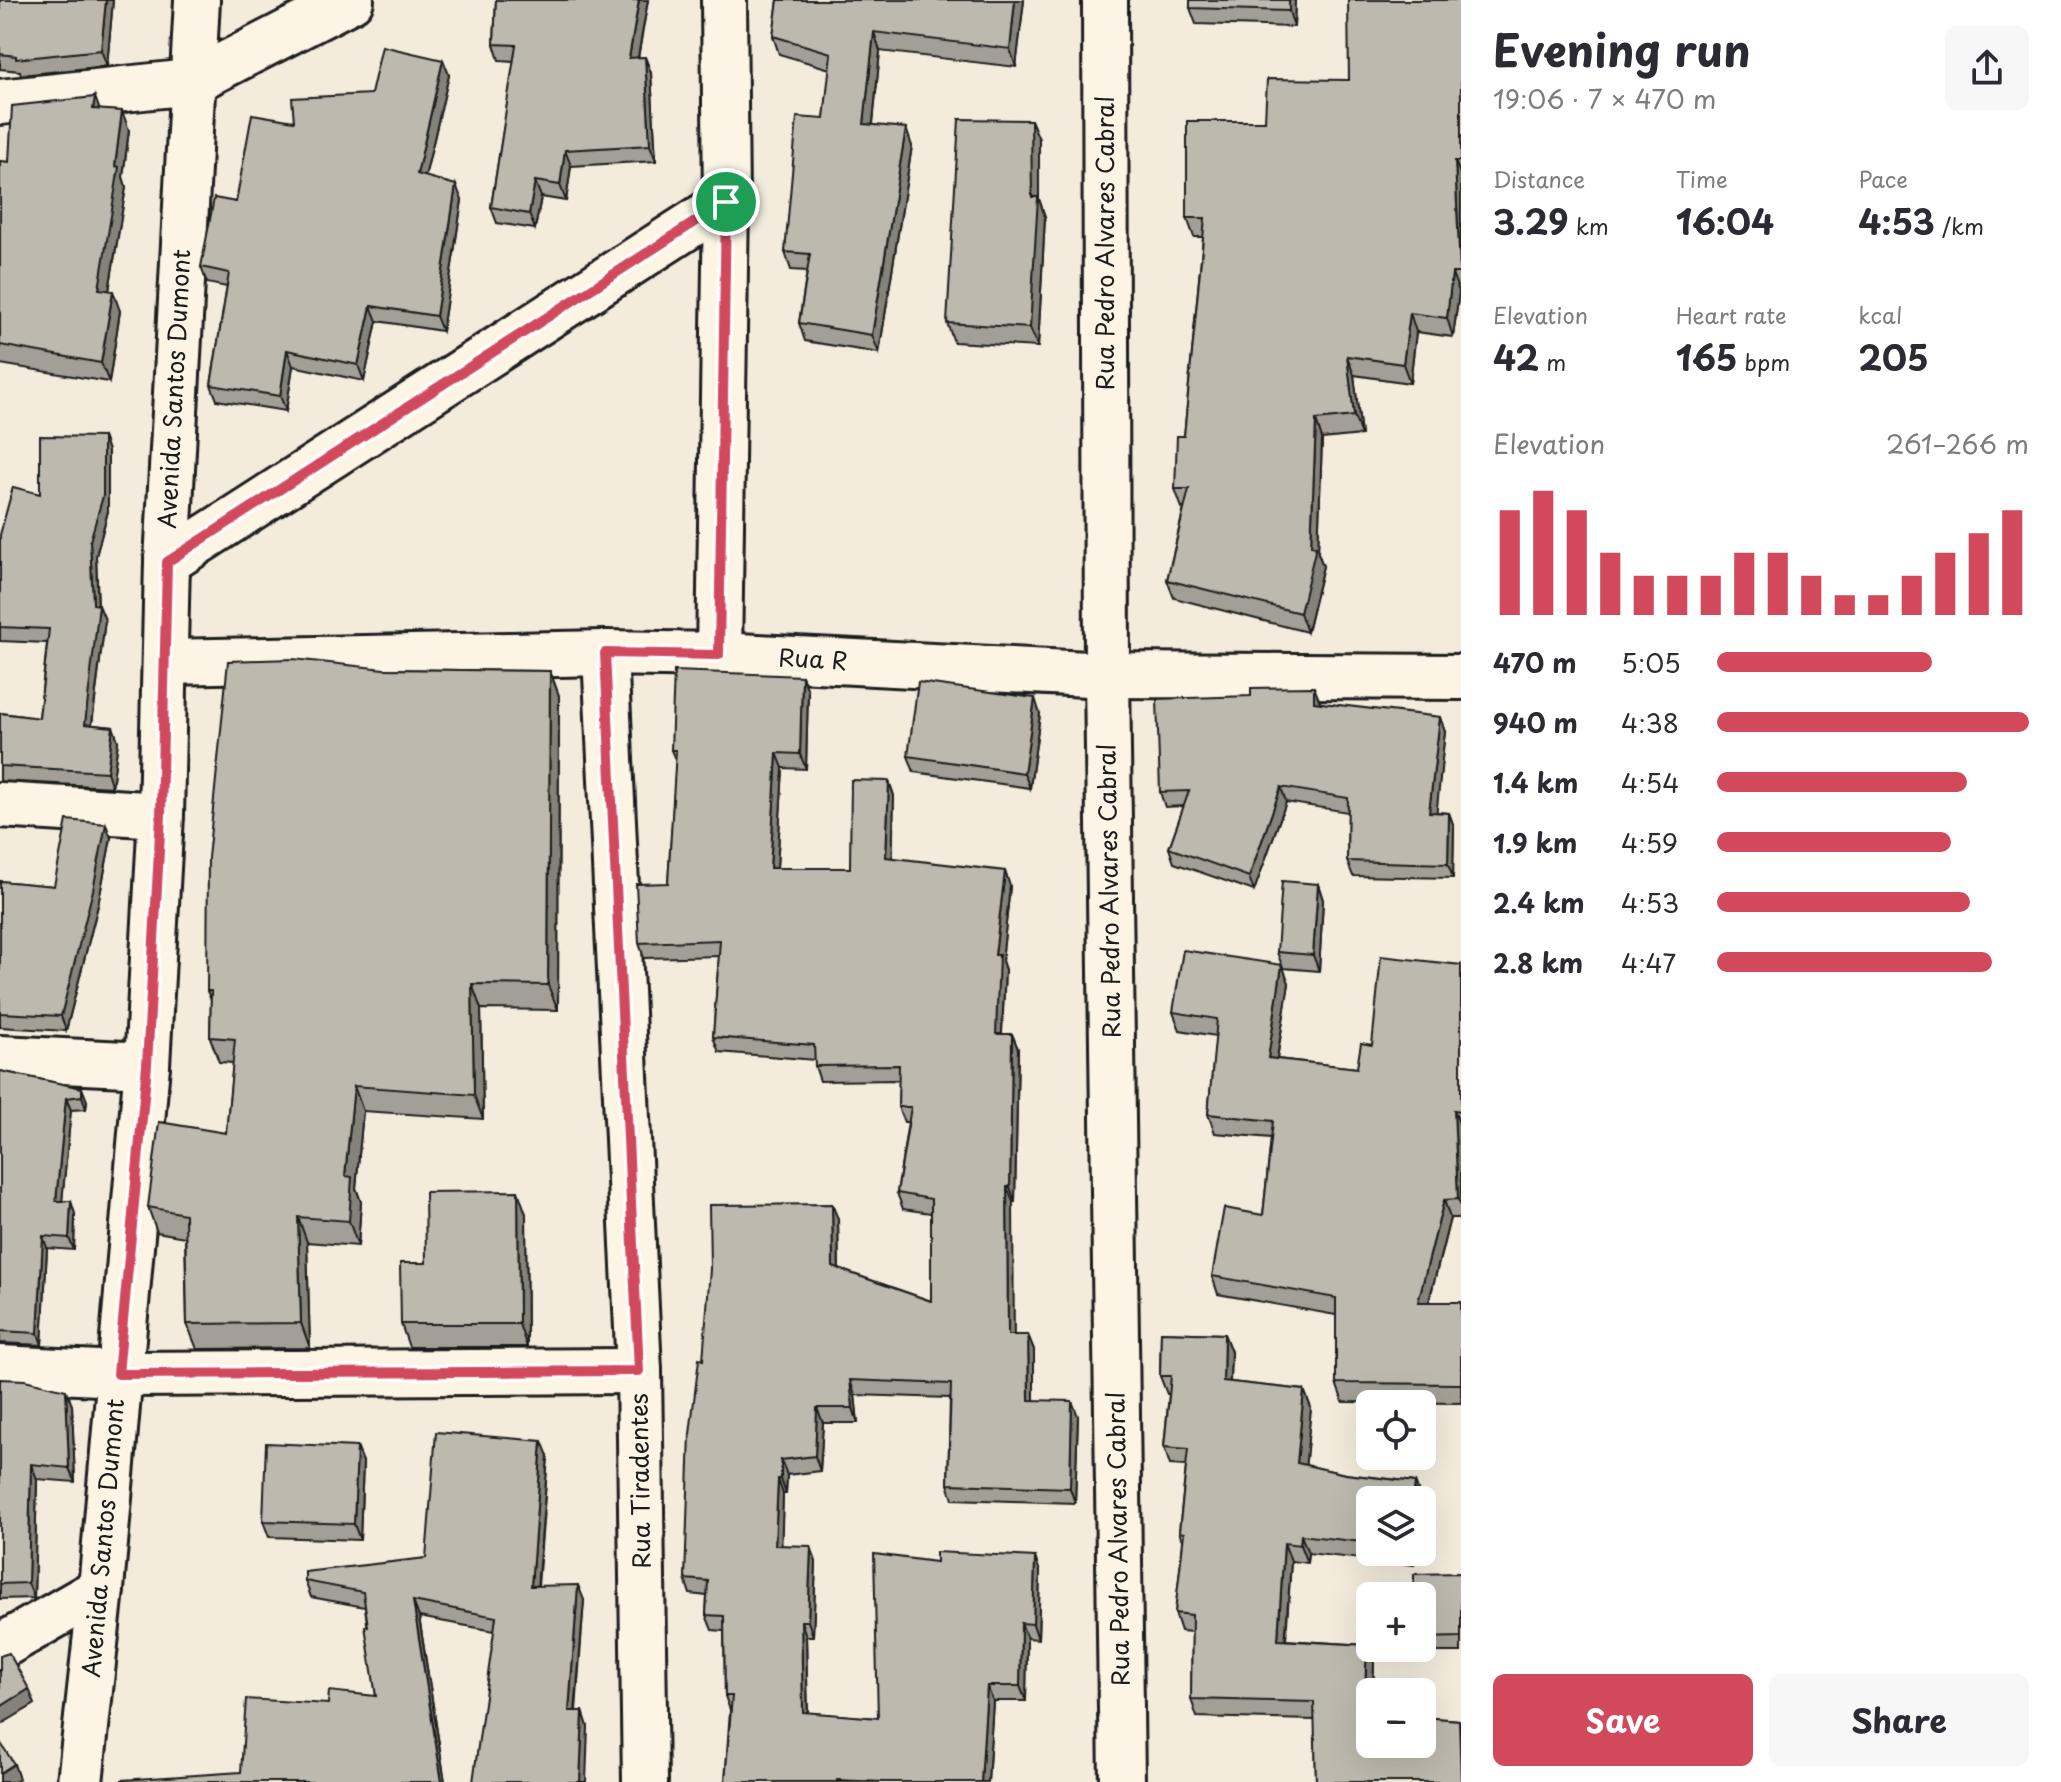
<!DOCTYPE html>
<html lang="en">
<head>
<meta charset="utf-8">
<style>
	:root { --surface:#fff; --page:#f7f7f7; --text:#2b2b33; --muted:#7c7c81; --accent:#d1495b }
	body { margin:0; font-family:"Playpen Sans",sans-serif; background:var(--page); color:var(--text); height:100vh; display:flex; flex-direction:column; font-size:30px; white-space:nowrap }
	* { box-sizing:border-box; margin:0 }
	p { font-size:26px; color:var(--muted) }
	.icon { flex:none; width:44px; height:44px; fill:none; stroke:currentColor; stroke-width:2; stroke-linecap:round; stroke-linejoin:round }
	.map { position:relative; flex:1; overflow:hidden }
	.sheet { display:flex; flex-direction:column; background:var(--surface); width:600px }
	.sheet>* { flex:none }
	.buttons { position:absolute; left:1356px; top:1390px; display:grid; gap:16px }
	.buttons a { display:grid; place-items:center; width:80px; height:80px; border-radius:12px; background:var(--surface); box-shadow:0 8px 32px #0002; font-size:40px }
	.pin { position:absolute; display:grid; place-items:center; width:68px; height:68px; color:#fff; margin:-34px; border:4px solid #fff; border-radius:50%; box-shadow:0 2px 8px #0007 }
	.round { display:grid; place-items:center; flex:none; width:84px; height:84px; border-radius:12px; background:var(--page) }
	.headline { display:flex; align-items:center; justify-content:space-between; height:136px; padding:0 32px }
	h1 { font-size:44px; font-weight:700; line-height:60px }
	.metrics { display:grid; grid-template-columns:repeat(3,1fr); gap:12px; height:136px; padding:8px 32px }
	.metrics div { display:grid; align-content:center }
	.metrics b { font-size:34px; font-weight:700 }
	.metrics small { font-size:22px; font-weight:400 }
	.metrics p { font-size:22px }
	.chart { height:224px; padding:16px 32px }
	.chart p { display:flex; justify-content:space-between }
	.chart svg { width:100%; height:144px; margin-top:8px; stroke:var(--accent); stroke-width:6 }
	.primary-button { display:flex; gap:16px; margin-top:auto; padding:16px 32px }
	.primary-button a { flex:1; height:92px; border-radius:12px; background:var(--accent); color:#fff; font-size:32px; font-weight:700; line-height:92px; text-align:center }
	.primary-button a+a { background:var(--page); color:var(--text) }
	ul { padding:0 32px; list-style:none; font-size:26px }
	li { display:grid; grid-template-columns:128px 96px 1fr; align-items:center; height:60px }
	li i { height:20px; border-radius:10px; background:var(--accent) }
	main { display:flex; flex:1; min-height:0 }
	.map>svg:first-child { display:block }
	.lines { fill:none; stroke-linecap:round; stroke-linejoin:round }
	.minor-casing { stroke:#1c1c1c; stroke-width:50 }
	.minor { stroke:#fcf5e5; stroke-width:44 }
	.wall { fill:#a39f96; stroke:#1c1c1c; stroke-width:2 }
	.shaded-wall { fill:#85827a; stroke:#1c1c1c; stroke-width:2 }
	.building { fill:#beb9ae; stroke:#1c1c1c; stroke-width:2 }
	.route-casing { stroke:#fff; stroke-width:16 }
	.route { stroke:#d1495b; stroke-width:10 }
	.labels { text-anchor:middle; stroke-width:8; stroke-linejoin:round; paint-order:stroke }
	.street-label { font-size:24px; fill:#1c1c1c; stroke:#fcf5e5 }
</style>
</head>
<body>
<main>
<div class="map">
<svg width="1461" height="1782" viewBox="0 0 1461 1782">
	<rect width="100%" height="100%" fill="#f3ecdd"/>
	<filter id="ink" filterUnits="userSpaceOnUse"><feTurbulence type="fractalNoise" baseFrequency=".0125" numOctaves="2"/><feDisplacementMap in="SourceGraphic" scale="16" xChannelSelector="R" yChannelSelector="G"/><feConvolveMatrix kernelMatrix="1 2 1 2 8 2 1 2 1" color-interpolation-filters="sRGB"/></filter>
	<g filter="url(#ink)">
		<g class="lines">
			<defs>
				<g id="minor">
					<polyline points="1105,0 1107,675 1122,1782"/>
					<polyline points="0,102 191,82 351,0"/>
					<polyline points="167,562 726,202"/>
					<polyline points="605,653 639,1371 645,1782"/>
					<polyline points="719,655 726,202 724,0"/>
					<polyline points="166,662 605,653 719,655 1107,675 1461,677"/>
					<polyline points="0,805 161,815"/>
					<polyline points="0,1058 147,1065"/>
					<polyline points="0,1368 118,1374 639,1371"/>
					<polyline points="0,1647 101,1589"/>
					<polyline points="80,1782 101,1589 147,1065 161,815 167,562 197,0"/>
				</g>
			</defs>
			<use href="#minor" class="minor-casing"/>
			<use href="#minor" class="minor"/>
		</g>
		<g class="wall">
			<polygon points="0,0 113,0 107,66 21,75 20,71 0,69"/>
			<polygon points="496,0 648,0 638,58 645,57 651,73 656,161 571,166 566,201 541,197 535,229 497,223 491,207 514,61 499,60 494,44"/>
			<polygon points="778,0 1024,0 1016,67 880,51 873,124 912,146 879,353 805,341 799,323 807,271 791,270 785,252 824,119 830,69 779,54 773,36"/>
			<polygon points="1295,0 1294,27 1196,24 1190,8"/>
			<polygon points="1461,0 1461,292 1459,292 1453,337 1416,332 1410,383 1354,375 1361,435 1322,439 1318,553 1323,566 1307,632 1174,598 1167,580 1184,508 1182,508 1175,489 1184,436 1203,237 1194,237 1187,218 1265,121 1349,80"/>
			<polygon points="443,60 449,75 425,177 462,200 442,331 377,321 364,381 293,366 286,411 217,400 211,385 227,287 207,283 201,267 236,202 294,121 371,94"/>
			<polygon points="99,110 129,130 123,177 126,187 109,291 120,311 109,382 0,364 0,161 9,162"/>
			<polygon points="1039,139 1039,199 1045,217 1038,347 954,342 947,323"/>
			<polygon points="103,437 108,451 108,511 96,556 98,605 105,620 92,725 113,727 118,741 112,787 0,781 0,713 39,718 47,643 0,641 0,535 40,494"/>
			<polygon points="384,669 550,671 559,696 558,1010 481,1009 483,1119 363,1111 356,1188 361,1202 358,1246 307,1242 310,1348 197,1349 187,1324 185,1237 157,1232 148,1207 226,1133 233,1063 219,1062 210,1037 211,1000 207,991"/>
			<polygon points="802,676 808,691 806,769 783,768 777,868 850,868 889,781 894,796 892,858 1010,886 1002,961 1005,970 1002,1034 1012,1034 1018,1049 1015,1202 1013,1202 1013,1335 1028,1335 1034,1350 1034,1400 1078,1416 1075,1503 953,1499 948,1484 950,1398 855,1395 858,1423 823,1423 820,1471 787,1475 786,1494 783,1494 781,1545 816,1562 813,1636 806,1636 808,1713 878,1718 936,1562 1040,1572 1038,1639 1027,1638 1026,1701 993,1701 988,1782 725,1782 730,1710 725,1696 724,1631 712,1630 706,1615 707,1596 690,1594 685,1579 703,1360 838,1219 839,1269 931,1301 931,1213 903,1209 897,1193 908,1122 904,1122 898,1107 899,1080 820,1081 815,1066 815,1060 719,1052 713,1037 719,956 644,958 639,943 668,883 676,762 671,750"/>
			<polygon points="1320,703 1445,731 1436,812 1449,813 1454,827 1453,878 1353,876 1347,861 1348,812 1286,802 1254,891 1174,863 1169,848 1184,806 1165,807 1160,792"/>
			<polygon points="1040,714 1030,788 914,772 908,756"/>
			<polygon points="111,838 98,905 66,1031 0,1027 0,881 54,886"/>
			<polygon points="1318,884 1323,900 1319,971 1283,968 1277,952"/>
			<polygon points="1282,965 1289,983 1277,1059 1357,1068 1372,1045 1461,965 1461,1218 1450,1218 1429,1302 1461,1302 1461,1403 1343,1402 1336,1383 1336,1315 1218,1294 1212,1276 1263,1215 1271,1138 1215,1133 1208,1114 1216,1036 1180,1030 1173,1012"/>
			<polygon points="0,1071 82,1088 87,1101 86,1109 71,1110 62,1201 75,1214 74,1250 47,1248 42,1345 0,1343"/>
			<polygon points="526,1214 527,1347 409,1347 401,1324 426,1263"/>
			<polygon points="1161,1332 1224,1334 1231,1352 1230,1382 1304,1390 1311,1408 1305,1465 1345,1474 1415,1482 1421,1500 1370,1500 1370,1552 1416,1552 1414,1565 1308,1553 1307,1563 1291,1561 1286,1640 1367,1645 1374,1662 1373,1692 1370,1692 1370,1744 1422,1744 1422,1717 1459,1720 1461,1727 1461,1782 1316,1782 1315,1720 1197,1717 1191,1699 1192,1632 1181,1631 1175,1613 1183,1543 1179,1532 1186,1466 1170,1465 1164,1447 1169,1394 1167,1394 1160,1376"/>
			<polygon points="0,1379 72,1405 75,1482 37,1479 34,1598 0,1599"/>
			<polygon points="357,1447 363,1462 360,1540 269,1537 263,1521"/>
			<polygon points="548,1456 538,1586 584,1600 576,1711 583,1711 588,1727 494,1631 419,1617 445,1782 241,1772 328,1704 376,1696 365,1607 311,1597 305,1581 426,1558"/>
			<polygon points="1461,1573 1461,1652 1420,1652 1418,1648 1422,1648 1422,1596"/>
		</g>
		<g class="shaded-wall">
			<polygon points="106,0 113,0 107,66 101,50"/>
			<polygon points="639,0 648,0 635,74 629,58"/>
			<polygon points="1015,0 1024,0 1016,67 1010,49"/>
			<polygon points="1289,0 1295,0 1294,27 1289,11"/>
			<polygon points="874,32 880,51 871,142 864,124"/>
			<polygon points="645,57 651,73 656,161 650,145"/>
			<polygon points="443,60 449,75 422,190 417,174"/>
			<polygon points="95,97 102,116 93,109"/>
			<polygon points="122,111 129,130 123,177 126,187 106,309 99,289"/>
			<polygon points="1031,120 1039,139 1039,199 1045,217 1038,347 1030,328"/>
			<polygon points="906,128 912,146 879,353 872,335"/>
			<polygon points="565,150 571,166 566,201 560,185"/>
			<polygon points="1455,161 1461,176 1461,274 1460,273"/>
			<polygon points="535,181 541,197 535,229 529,214"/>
			<polygon points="456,185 462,200 442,331 436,316"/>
			<polygon points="1452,273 1459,292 1453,337 1447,318"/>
			<polygon points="113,291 120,311 109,382 101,363"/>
			<polygon points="371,306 377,321 364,381 358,365"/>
			<polygon points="1410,313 1416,332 1410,383 1403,364"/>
			<polygon points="287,350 293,366 286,411 280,396"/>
			<polygon points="1347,356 1354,375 1361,435 1354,416"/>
			<polygon points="1316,420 1322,439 1318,553 1323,566 1307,632 1300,613 1311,546"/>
			<polygon points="103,437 108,451 108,511 96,556 98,615 99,605 105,620 90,739 85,724 93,604 90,541"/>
			<polygon points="550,671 559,696 558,1010 548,985"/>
			<polygon points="802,676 808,691 806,769 800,754"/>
			<polygon points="1314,687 1320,702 1320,717 1314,702"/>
			<polygon points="1035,698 1040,714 1030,788 1024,773"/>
			<polygon points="1440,717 1445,731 1435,827 1429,812"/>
			<polygon points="113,727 118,741 112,787 107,772"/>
			<polygon points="777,753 783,768 776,884 770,868"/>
			<polygon points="889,781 894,796 892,872 886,857"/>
			<polygon points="1281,787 1286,802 1254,891 1249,877"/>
			<polygon points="1449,813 1454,827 1453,878 1448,864"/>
			<polygon points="106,824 111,838 98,905 66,1031 61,1016"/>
			<polygon points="1005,871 1010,886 1002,961 1005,970 1001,1049 996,1034 995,955"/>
			<polygon points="1318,884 1323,900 1319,971 1313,955"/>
			<polygon points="1282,965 1289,983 1274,1077 1268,1058"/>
			<polygon points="472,984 481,1009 483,1119 474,1095"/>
			<polygon points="1012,1034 1018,1049 1015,1202 1010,1187"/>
			<polygon points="354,1086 363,1111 356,1188 361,1202 358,1246 349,1221 345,1176"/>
			<polygon points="82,1088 87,1101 86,1109 82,1096"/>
			<polygon points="66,1098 71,1110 61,1213 56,1201"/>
			<polygon points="1454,1110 1461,1128 1461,1207 1458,1199"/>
			<polygon points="1007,1187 1013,1202 1014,1350 1008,1335"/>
			<polygon points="518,1191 526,1214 527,1347 519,1324"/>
			<polygon points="1444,1200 1450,1218 1424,1321 1418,1302"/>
			<polygon points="71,1201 75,1214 74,1250 69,1238"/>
			<polygon points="832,1204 838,1219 839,1282 833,1267"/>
			<polygon points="298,1217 307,1242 310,1348 301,1323"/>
			<polygon points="43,1236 47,1248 42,1345 38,1333"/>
			<polygon points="1224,1334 1231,1352 1229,1399 1223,1381"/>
			<polygon points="1028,1335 1034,1350 1034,1415 1029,1400"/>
			<polygon points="850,1380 855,1395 858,1423 853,1408"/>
			<polygon points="66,1390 72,1405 75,1482 69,1468"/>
			<polygon points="1304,1390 1311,1408 1304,1481 1297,1463"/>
			<polygon points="1072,1401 1078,1416 1075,1503 1070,1488"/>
			<polygon points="817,1408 823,1423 820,1471 815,1456"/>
			<polygon points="542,1441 548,1456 536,1601 531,1586"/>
			<polygon points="357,1447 363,1462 360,1540 354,1524"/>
			<polygon points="781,1460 787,1475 786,1494 781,1479"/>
			<polygon points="31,1464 37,1479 34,1598 28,1583"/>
			<polygon points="778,1479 783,1494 781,1560 775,1545"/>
			<polygon points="1415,1482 1421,1500 1413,1500"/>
			<polygon points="1301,1535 1308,1553 1307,1563 1300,1545"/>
			<polygon points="1284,1543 1291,1561 1284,1658 1278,1640"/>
			<polygon points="811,1546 816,1562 813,1636 808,1621"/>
			<polygon points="1410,1552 1416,1552 1414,1565"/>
			<polygon points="1035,1557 1040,1572 1038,1639 1033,1624"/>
			<polygon points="578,1585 584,1600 574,1726 569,1711"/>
			<polygon points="413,1601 419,1617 445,1782 442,1782"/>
			<polygon points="801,1621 806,1636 808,1727 803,1712"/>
			<polygon points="1021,1623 1027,1638 1026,1701 1020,1686"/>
			<polygon points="1367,1645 1374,1662 1373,1692 1370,1692 1370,1728 1364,1712"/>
			<polygon points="987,1686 993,1701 988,1782 981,1782"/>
			<polygon points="29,1689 35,1704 0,1725 0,1707"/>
			<polygon points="583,1711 588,1727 586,1782 580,1782"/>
			<polygon points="1459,1720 1461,1727 1461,1777"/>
			<polygon points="14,1764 19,1779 15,1782 0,1782 0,1773"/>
		</g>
		<g class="building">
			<polygon points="0,0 106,0 101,50 16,59 16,56 0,54"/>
			<polygon points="496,0 639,0 629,58 645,57 650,145 565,150 560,185 535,181 529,214 491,207 516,45 494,44"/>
			<polygon points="778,0 1015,0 1010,49 874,32 864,124 906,128 872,335 799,323 810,254 785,252 797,117 824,119 831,53 773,36"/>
			<polygon points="1190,0 1289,0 1289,11 1190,8"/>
			<polygon points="1348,0 1461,0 1461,161 1455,161 1460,273 1452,273 1447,318 1410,313 1403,364 1347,356 1354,416 1316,420 1311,546 1316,547 1300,613 1167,580 1189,489 1175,489 1177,436 1184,436 1205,218 1187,218 1187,121 1265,121 1267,79 1349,80"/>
			<polygon points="382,46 443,60 417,174 456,185 436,316 371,306 358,365 287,350 280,396 211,385 229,273 201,267 214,198 236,202 252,114 294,121 292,98 371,94"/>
			<polygon points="95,97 93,109 122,111 115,166 119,167 99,289 113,291 101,363 0,345 0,161 9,162 12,106"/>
			<polygon points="959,119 1031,120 1032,197 1038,197 1030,328 947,323"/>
			<polygon points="40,436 103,437 103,496 90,541 93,604 99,605 85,724 113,727 107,772 0,766 0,713 39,718 49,629 0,627 0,535 13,487 40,494"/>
			<polygon points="293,659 384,669 550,671 548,985 472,984 474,1095 354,1086 345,1176 352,1177 349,1221 298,1217 301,1323 187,1324 185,1214 148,1207 159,1122 226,1133 235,1039 210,1037 211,991 207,991 208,858 228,661"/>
			<polygon points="674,671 802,676 800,754 777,753 770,868 850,868 851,780 889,781 886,857 1005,871 995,955 999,955 996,1034 1012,1034 1010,1187 1007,1187 1008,1335 1028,1335 1029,1400 1072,1401 1070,1488 948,1484 951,1384 850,1380 853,1408 817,1408 815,1456 781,1460 781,1479 778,1479 775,1545 811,1546 808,1621 801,1621 803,1712 878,1718 874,1554 936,1562 936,1552 1035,1557 1033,1624 1021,1623 1020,1686 987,1686 981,1782 884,1782 837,1780 837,1782 725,1782 732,1696 725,1696 724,1616 706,1615 708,1581 685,1579 690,1434 699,1359 703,1360 710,1269 709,1205 832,1204 833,1267 931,1301 931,1199 897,1193 911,1107 898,1107 899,1065 815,1066 814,1045 713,1037 720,940 639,943 636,884 668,883 676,750 671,750"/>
			<polygon points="918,682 1035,698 1024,773 908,756"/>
			<polygon points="1314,687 1314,702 1440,717 1429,812 1449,813 1448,864 1347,861 1348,798 1281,787 1249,877 1169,848 1189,791 1160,792 1157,699 1251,696 1251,688"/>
			<polygon points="67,820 106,824 93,890 61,1016 0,1013 0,881 54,886"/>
			<polygon points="1282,881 1318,884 1313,955 1277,952"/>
			<polygon points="1183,950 1282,965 1268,1058 1357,1068 1361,1043 1372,1045 1381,956 1461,965 1461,1111 1454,1110 1458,1199 1444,1200 1418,1302 1461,1302 1461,1384 1336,1383 1336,1298 1212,1276 1224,1208 1263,1215 1273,1121 1208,1114 1217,1019 1173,1012"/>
			<polygon points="0,1071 82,1088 82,1096 66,1098 56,1201 71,1201 69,1238 43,1236 38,1333 0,1331"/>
			<polygon points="518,1191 519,1324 401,1324 400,1263 426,1263 425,1192"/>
			<polygon points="1161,1332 1224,1334 1223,1381 1304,1390 1297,1463 1345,1474 1415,1482 1413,1500 1370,1500 1370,1543 1301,1535 1300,1545 1284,1543 1278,1640 1367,1645 1364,1712 1370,1712 1370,1744 1422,1744 1422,1717 1459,1720 1461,1782 1316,1782 1314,1702 1191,1699 1192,1615 1175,1613 1184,1533 1179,1532 1188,1449 1164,1447 1171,1376 1160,1376"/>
			<polygon points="0,1379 25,1380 66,1390 69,1468 31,1464 28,1583 0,1584"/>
			<polygon points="436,1432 542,1441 531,1586 578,1585 569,1711 583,1711 580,1782 473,1782 496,1617 413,1601 442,1782 122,1782 122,1780 241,1772 246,1699 328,1704 329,1691 376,1696 365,1626 368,1626 363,1592 305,1581 305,1572 426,1558"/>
			<polygon points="266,1443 357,1447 354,1524 263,1521"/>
			<polygon points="1461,1573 1461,1637 1422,1638 1422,1596 1414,1596 1414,1574"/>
			<polygon points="9,1653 29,1689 0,1707 0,1656"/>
			<polygon points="0,1742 14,1764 0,1773"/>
		</g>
	</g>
	<g class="lines" filter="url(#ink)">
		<defs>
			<polygon id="route" points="726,202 719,655 605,653 639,1371 118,1374 147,1065 161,815 167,562"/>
		</defs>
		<use href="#route" class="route-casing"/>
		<use href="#route" class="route"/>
	</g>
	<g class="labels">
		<g class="street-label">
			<text transform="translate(1106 243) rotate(-90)" y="8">Rua Pedro Alvares Cabral</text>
			<text transform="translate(175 389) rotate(-87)" y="8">Avenida Santos Dumont</text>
			<text transform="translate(813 660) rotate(3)" y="8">Rua R</text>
			<text transform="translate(1110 891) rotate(-91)" y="8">Rua Pedro Alvares Cabral</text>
			<text transform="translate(641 1481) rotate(-91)" y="8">Rua Tiradentes</text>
			<text transform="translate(104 1538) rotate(-85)" y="8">Avenida Santos Dumont</text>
			<text transform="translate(1119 1539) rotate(-91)" y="8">Rua Pedro Alvares Cabral</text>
		</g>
	</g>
</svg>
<div class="buttons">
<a><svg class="icon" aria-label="locate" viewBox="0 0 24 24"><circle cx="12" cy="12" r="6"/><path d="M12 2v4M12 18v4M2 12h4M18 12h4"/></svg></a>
<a><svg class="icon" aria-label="layers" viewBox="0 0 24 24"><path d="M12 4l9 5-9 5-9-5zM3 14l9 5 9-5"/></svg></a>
<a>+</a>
<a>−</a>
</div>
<div class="pin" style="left:726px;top:202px;background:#1e9e55"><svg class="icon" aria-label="arrive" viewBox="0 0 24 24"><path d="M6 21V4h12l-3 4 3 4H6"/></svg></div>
</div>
<section class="sheet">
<div class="headline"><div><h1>Evening run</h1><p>19:06 · 7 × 470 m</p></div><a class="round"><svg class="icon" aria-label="share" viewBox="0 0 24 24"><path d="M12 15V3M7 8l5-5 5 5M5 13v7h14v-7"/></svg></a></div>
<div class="metrics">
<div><p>Distance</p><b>3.29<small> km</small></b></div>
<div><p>Time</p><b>16:04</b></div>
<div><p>Pace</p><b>4:53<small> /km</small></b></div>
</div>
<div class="metrics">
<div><p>Elevation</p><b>42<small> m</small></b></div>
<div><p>Heart rate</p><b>165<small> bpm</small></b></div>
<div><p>kcal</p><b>205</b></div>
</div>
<div class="chart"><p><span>Elevation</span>261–266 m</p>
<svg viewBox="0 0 160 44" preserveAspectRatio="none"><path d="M5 44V12M15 44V6M25 44V12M35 44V25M45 44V32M55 44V32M65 44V32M75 44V25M85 44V25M95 44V32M105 44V38M115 44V38M125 44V32M135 44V25M145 44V19M155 44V12"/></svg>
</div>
<ul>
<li><b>470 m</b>5:05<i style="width:69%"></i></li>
<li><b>940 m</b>4:38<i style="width:100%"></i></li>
<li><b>1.4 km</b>4:54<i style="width:80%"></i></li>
<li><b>1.9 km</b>4:59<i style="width:75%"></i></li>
<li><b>2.4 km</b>4:53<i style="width:81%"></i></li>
<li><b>2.8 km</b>4:47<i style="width:88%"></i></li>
</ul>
<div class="primary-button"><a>Save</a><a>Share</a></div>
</section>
</main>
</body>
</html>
